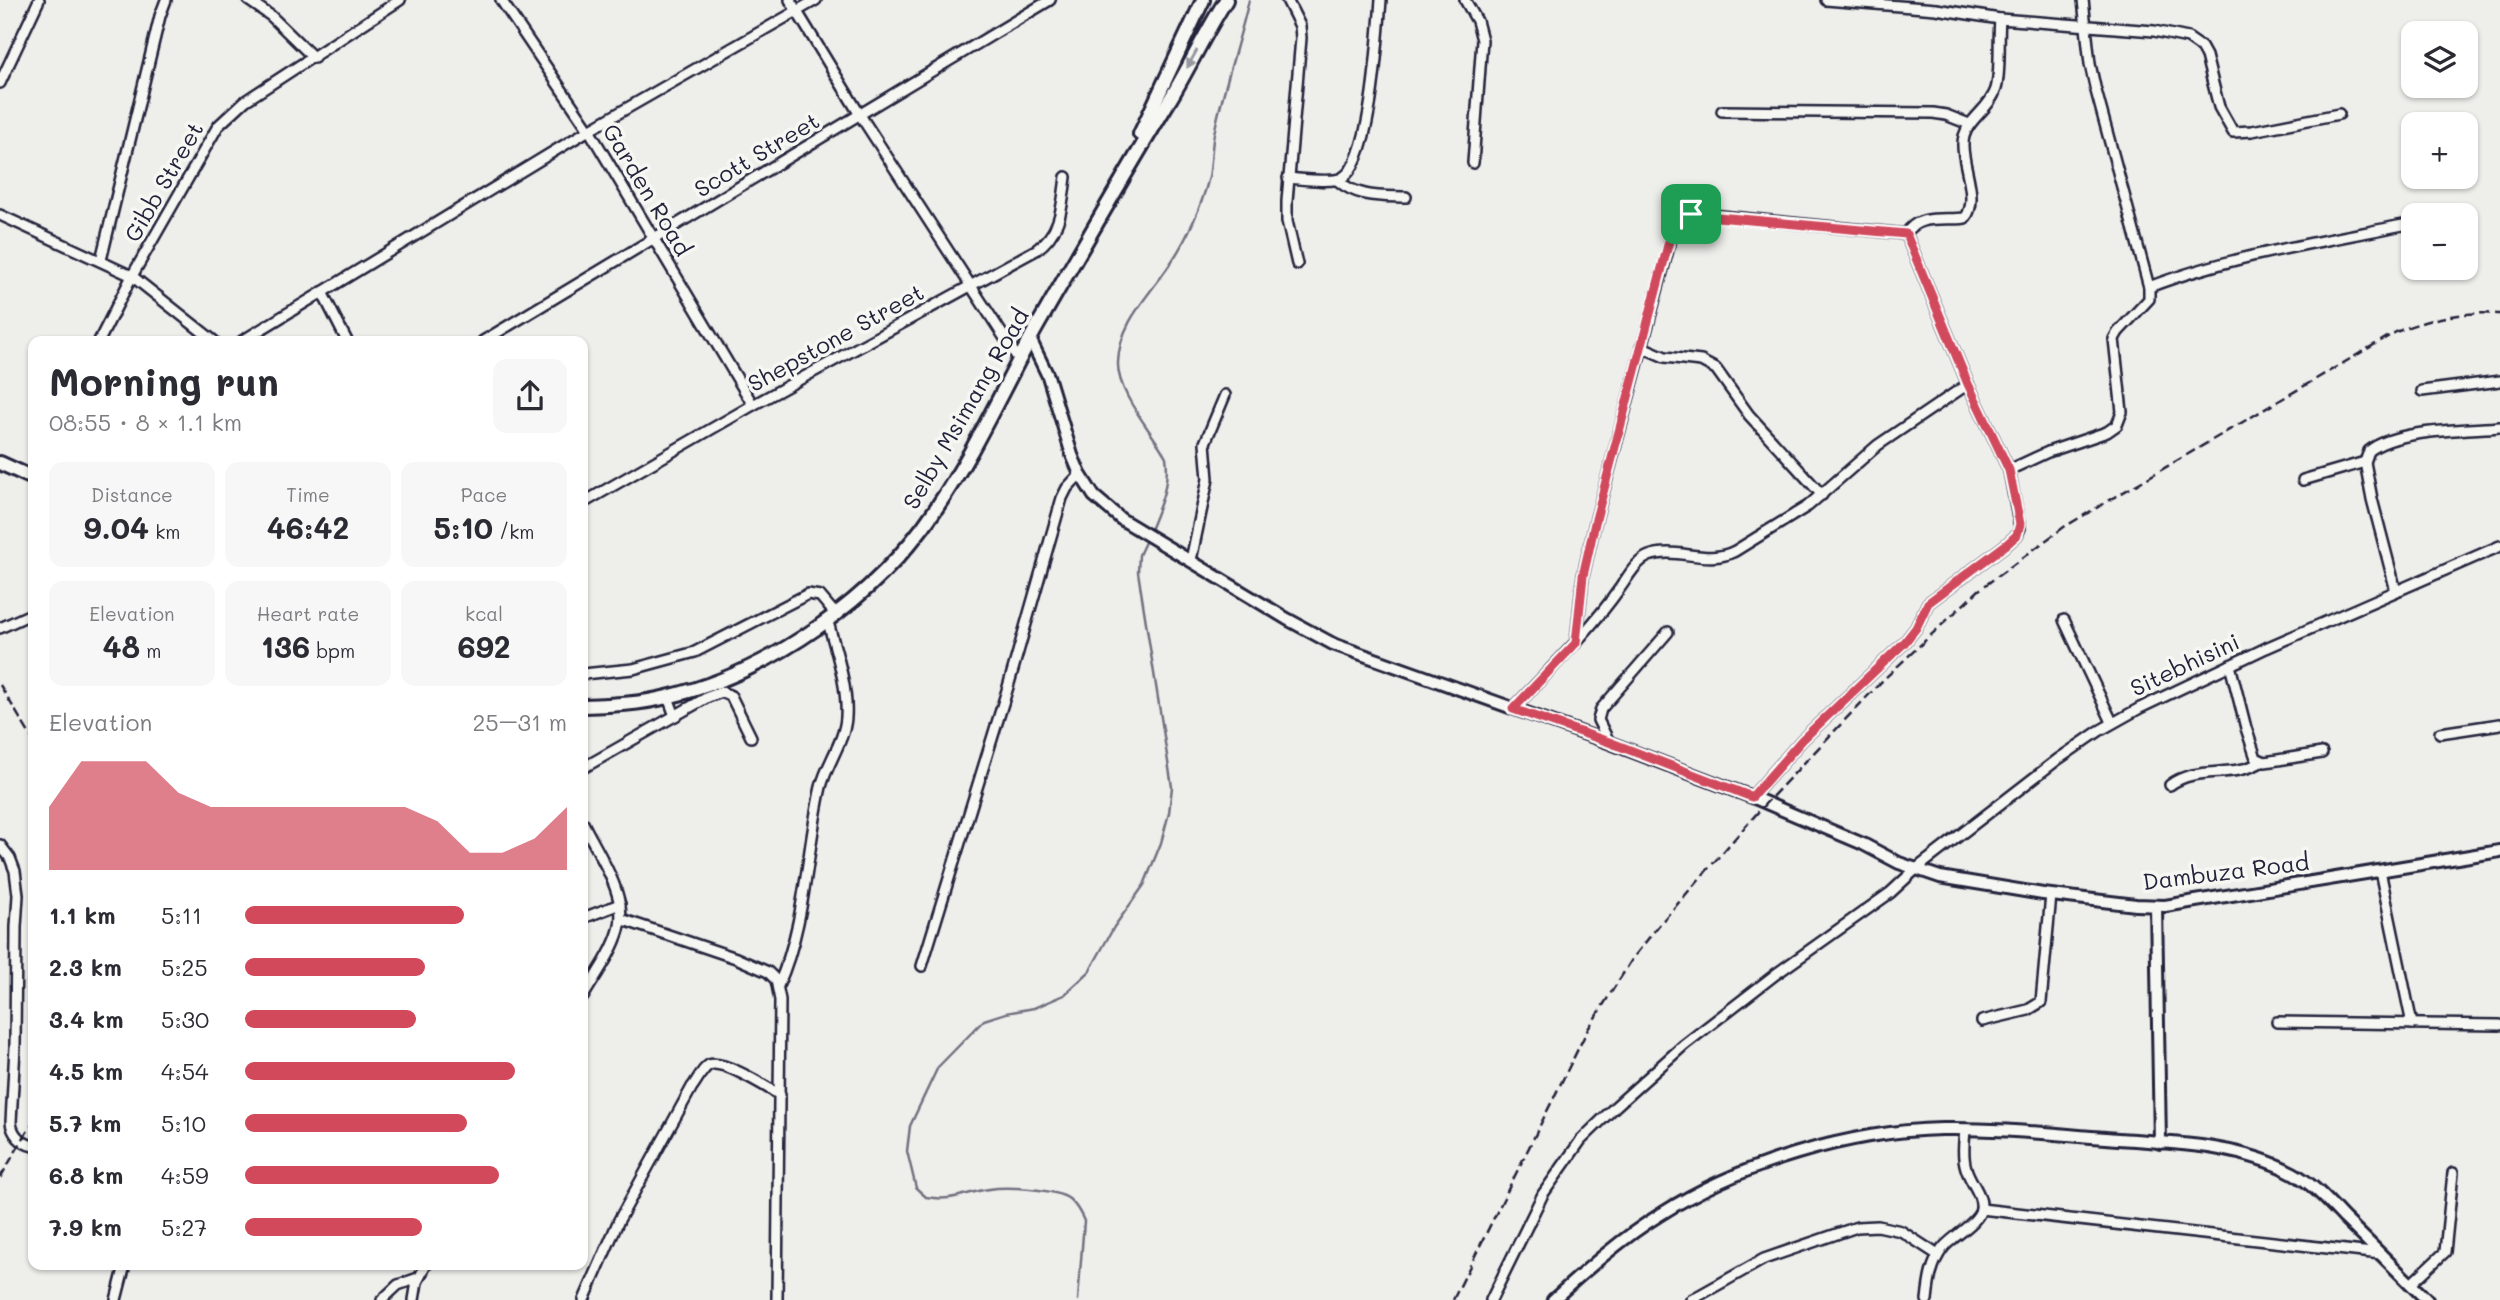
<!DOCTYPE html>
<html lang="en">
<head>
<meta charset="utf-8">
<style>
	:root { --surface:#fff; --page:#f7f7f7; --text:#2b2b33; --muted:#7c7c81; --accent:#d1495b }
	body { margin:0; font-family:Mali,sans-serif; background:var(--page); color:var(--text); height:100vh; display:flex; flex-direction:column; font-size:26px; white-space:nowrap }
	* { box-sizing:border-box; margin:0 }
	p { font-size:23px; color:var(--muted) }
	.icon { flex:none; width:38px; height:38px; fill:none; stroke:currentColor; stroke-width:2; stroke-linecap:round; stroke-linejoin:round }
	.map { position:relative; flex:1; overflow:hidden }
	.panel { position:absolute; left:28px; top:336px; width:560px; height:934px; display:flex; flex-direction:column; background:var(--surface); border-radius:14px; box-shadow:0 2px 5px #0004 }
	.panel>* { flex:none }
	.buttons { position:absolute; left:2401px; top:21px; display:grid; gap:14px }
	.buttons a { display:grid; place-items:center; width:77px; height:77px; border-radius:14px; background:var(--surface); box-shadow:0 2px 5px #0004; font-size:35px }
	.pin { position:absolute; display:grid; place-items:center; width:60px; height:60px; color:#fff; margin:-30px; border-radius:14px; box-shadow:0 4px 10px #0006 }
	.round { display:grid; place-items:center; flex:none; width:74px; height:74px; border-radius:14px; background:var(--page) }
	.overview { display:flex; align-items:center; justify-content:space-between; height:119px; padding:0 21px }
	h1 { font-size:38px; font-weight:700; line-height:52px }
	.figures { display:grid; grid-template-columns:repeat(3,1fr); gap:10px; height:119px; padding:7px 21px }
	.figures div { display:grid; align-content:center; border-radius:14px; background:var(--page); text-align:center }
	.figures b { font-size:30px; font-weight:700 }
	.figures small { font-size:19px; font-weight:400 }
	.figures p { font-size:19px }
	.chart { height:196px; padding:14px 21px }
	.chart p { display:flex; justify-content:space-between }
	.chart svg { width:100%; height:126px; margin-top:7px; fill:var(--accent); opacity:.7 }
	ul { padding:0 21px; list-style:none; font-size:23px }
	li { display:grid; grid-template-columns:112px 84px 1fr; align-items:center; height:52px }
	li i { height:18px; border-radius:9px; background:var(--accent) }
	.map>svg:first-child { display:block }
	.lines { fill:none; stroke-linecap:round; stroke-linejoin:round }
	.stream { stroke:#727281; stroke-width:2.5 }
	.minor-casing { stroke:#22223b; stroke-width:14 }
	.tertiary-casing { stroke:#22223b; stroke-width:16 }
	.secondary-casing { stroke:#22223b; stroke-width:18 }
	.minor { stroke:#f6f6f2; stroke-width:9 }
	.tertiary { stroke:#f6f6f2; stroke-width:10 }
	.secondary { stroke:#f6f6f2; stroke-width:12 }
	.rail { stroke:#22223b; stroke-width:2.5; stroke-dasharray:10 5; stroke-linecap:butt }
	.oneway { fill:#9797a0 }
	.route-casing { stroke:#fff; stroke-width:14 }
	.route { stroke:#d1495b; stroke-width:9 }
	.labels { text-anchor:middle; stroke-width:7; stroke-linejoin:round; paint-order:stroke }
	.street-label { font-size:23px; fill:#22223b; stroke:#f6f6f2 }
</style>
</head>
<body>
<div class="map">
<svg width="2500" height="1300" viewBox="0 0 2500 1300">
	<rect width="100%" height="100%" fill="#eeeeeb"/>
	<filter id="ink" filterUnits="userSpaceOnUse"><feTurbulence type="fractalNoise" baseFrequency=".0143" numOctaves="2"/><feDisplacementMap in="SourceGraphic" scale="14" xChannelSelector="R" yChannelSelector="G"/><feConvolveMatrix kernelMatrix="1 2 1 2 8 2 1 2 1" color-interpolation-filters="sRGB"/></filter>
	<g filter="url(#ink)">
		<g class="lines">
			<g class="stream">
				<path d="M1150,530C1160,505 1170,485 1166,457C1152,431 1117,394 1118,363C1119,321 1152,293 1172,261C1188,237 1202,205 1209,177C1212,162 1211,145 1215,129C1224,86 1239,43 1249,0"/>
				<path d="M1078,1300L1084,1221C1080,1212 1074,1200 1064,1196C1048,1189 1007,1186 989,1189C964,1193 953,1202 926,1197L916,1188L907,1151L910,1126L938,1067L984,1020L1006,1013L1034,1008L1064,995L1089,972L1114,927L1144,885L1161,843L1169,813L1172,787L1138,572L1139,555L1146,540"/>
			</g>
			<defs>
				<g id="minor">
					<polyline points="248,0 271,16 314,58"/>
					<polyline points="501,0 589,130 753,405"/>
					<polyline points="790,0 860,115 1019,360"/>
					<polyline points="1287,0 1300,26 1301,38 1287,201 1287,221 1297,264"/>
					<polyline points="1465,0 1477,21 1482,40 1473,163"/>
					<polyline points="1826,0 1936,9 2000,19"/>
					<polyline points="0,83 39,0"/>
					<polyline points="1722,111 1933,113 1946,115 1969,124"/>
					<path d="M1288,178C1301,179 1332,183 1342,178C1372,162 1378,34 1381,0"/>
					<path d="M1337,180C1358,198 1380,196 1406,197"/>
					<polyline points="0,215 132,276 214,341"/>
					<polyline points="2446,215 2455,213"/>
					<path d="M1906,234C1918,213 1945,221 1965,218C1980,200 1962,166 1963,144C1963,121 1989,111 1996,89C2001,73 1998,38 2000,19L2154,31L2188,38L2201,47L2206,56L2219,107L2233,132L2252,131L2339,114"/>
					<polyline points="101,260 160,16 166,0"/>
					<path d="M2149,287C2233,255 2325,241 2413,223"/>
					<polyline points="322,292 347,341"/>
					<polyline points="99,341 132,276 218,126 245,101 400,0"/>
					<polyline points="242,341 589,130 816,0"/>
					<polyline points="483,341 1050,0"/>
					<polyline points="1642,347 1665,357 1701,361 1716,369 1749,415 1822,495"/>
					<polyline points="2422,391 2500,381"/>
					<polyline points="2009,470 2048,452 2107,432 2117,425 2122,412 2114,339 2118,332 2149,299 2149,287 2095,87 2090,64 2083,0"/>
					<polyline points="2303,480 2365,462"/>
					<path d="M583,503L753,405L1036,250C1062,232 1062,205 1066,177"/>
					<polyline points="1191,560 1208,479 1205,443 1225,395"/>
					<path d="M2396,591L2372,499L2365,462L2369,451C2396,429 2465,430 2500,427"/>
					<polyline points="2064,620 2112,722"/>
					<polyline points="0,628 33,613"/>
					<polyline points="1576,643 1583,576 1595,523 1676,220 1684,214 1691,213 1906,234"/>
					<polyline points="2230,665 2246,728 2256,758 2265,762 2322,753"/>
					<polyline points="583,674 633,669 695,652 808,594 820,596 836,615"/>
					<polyline points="668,697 675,716"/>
					<path d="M1513,709C1550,669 1589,632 1620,588C1628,577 1636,561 1649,556C1677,546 1707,566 1735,551L1808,506L1878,445L1968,384"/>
					<polyline points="2440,733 2500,724"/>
					<polyline points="1609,742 1598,720 1601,709 1668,632"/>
					<polyline points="583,768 708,697 722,692 731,696 751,737"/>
					<path d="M2170,785C2196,765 2233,779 2261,762"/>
					<polyline points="1752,797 1802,740 1905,642 1916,628 1928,603 2007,544 2017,535 2020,528 2009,470 1968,384 1906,234"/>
					<path d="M583,823C597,852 629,897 619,930C612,954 595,976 583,997"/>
					<path d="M0,845L10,858L15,871L18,895L16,927L15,1047L11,1122C12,1134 21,1143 33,1146"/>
					<polyline points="2380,871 2412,1024"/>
					<polyline points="583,918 620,904"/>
					<polyline points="621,919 736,958 768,972 776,980 780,1000 777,1300"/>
					<polyline points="922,966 1008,687 1062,498 1067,488 1080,474"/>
					<path d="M778,986C806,924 806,853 821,787C827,763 845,740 846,717C848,686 836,652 828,622"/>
					<polyline points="1982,1021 2028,1010 2041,1002 2051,895"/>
					<polyline points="2277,1022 2500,1025"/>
					<polyline points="1981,1209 2381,1254"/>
					<polyline points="2411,1284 2445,1252 2453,1173"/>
					<polyline points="116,1300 125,1265"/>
					<polyline points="382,1300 398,1285 418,1278"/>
					<polyline points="414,1300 417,1282 426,1265"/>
					<path d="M584,1300L619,1220L692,1087C697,1081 702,1069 709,1065C723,1059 766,1087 780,1095"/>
					<polyline points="1491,1300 1543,1194 1581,1140 1616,1106 1684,1045 1776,974 1890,893 1916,869 2057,760 2099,731 2140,708 2266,648 2500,546"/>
					<polyline points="1691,1300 1764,1259 1857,1227 1878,1226 1901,1231 1938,1255"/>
					<path d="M1927,1300C1929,1281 1931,1264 1943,1248C1952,1237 1979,1222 1981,1209C1983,1194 1969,1181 1966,1168C1962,1156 1964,1142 1965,1130"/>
				</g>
				<g id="tertiary">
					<polyline points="1030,339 1048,376 1072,455 1080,474 1094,496 1121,519 1287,619 1333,644 1605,741 1752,797 1863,844 1899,863 1940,877 2043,894 2136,905 2165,906 2500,851"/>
					<polyline points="2156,906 2160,1143"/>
					<path d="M1553,1300C1587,1269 1622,1238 1661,1214C1739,1164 1849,1131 1942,1129C1997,1128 2052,1134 2106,1138C2167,1143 2237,1143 2293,1173C2313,1184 2328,1201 2344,1218C2372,1245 2399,1273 2427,1300"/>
				</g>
				<g id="secondary">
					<polyline points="1140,134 1203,0"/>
					<polyline points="0,463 33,478"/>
					<path d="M583,706C611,705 640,704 667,697C770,673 876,598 935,510C974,453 1002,390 1035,330C1079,253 1123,177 1169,101C1189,68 1205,33 1226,0"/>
				</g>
			</defs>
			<use href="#minor" class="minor-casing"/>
			<use href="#tertiary" class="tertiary-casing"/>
			<use href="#secondary" class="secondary-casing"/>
			<use href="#minor" class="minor"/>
			<use href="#tertiary" class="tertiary"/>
			<use href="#secondary" class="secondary"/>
			<g class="rail">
				<polyline points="0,685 33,740"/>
				<polyline points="0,1178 33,1122"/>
				<path d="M1453,1300L1588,1029L1633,958L1659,925L1766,803L1883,680L1979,590L2064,527L2396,332C2430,318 2463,311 2500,314"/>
			</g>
		</g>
		<defs><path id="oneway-solid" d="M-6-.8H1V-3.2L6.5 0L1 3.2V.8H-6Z" transform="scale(1.75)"/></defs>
		<use class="oneway" href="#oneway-solid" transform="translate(1192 59) rotate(119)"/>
	</g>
	<g class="lines" filter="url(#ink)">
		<defs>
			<polygon id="route" points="1684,214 1906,234 1968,384 2009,470 2020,524 2017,535 2007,544 1928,603 1916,628 1905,642 1802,740 1752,797 1609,742 1513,709 1576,643 1583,576 1595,523 1673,226"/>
		</defs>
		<use href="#route" class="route-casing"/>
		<use href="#route" class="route"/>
	</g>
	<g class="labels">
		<g class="street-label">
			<text transform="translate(757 155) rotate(-31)" y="8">Scott Street</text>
			<text transform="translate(164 182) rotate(-60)" y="8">Gibb Street</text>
			<text transform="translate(647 190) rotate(59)" y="8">Garden Road</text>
			<text transform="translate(836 338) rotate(-29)" y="8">Shepstone Street</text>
			<text transform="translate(966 409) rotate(-60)" y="8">Selby Msimang Road</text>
			<text transform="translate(2185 665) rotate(-25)" y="8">Sitebhisini</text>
			<text transform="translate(2226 872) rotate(-7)" y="8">Dambuza Road</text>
		</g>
	</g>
</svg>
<div class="buttons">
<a><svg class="icon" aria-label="layers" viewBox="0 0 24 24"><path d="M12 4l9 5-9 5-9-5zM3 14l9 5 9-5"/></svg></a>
<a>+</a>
<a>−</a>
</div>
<div class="pin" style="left:1691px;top:214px;background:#1e9e55"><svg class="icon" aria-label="arrive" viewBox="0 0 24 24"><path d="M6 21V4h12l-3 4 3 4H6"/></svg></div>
<section class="panel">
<div class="overview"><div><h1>Morning run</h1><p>08:55 · 8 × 1.1 km</p></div><a class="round"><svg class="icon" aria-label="share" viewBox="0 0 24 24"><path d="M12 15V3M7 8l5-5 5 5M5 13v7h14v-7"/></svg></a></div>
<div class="figures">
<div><p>Distance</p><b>9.04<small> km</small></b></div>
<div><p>Time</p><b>46:42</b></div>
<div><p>Pace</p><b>5:10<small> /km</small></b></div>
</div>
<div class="figures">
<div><p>Elevation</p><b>48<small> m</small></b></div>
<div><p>Heart rate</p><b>136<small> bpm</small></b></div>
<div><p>kcal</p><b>692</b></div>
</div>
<div class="chart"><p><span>Elevation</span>25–31 m</p>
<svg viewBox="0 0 160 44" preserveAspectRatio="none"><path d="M0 44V22L10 6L20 6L30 6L40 17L50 22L60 22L70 22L80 22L90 22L100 22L110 22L120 27L130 38L140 38L150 33L160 22V44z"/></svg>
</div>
<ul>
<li><b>1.1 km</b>5:11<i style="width:68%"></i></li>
<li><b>2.3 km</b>5:25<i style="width:56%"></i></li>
<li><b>3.4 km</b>5:30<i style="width:53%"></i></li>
<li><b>4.5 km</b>4:54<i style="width:84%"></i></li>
<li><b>5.7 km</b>5:10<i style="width:69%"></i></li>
<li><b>6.8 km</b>4:59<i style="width:79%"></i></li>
<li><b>7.9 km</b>5:27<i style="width:55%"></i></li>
</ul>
</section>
</div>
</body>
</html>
